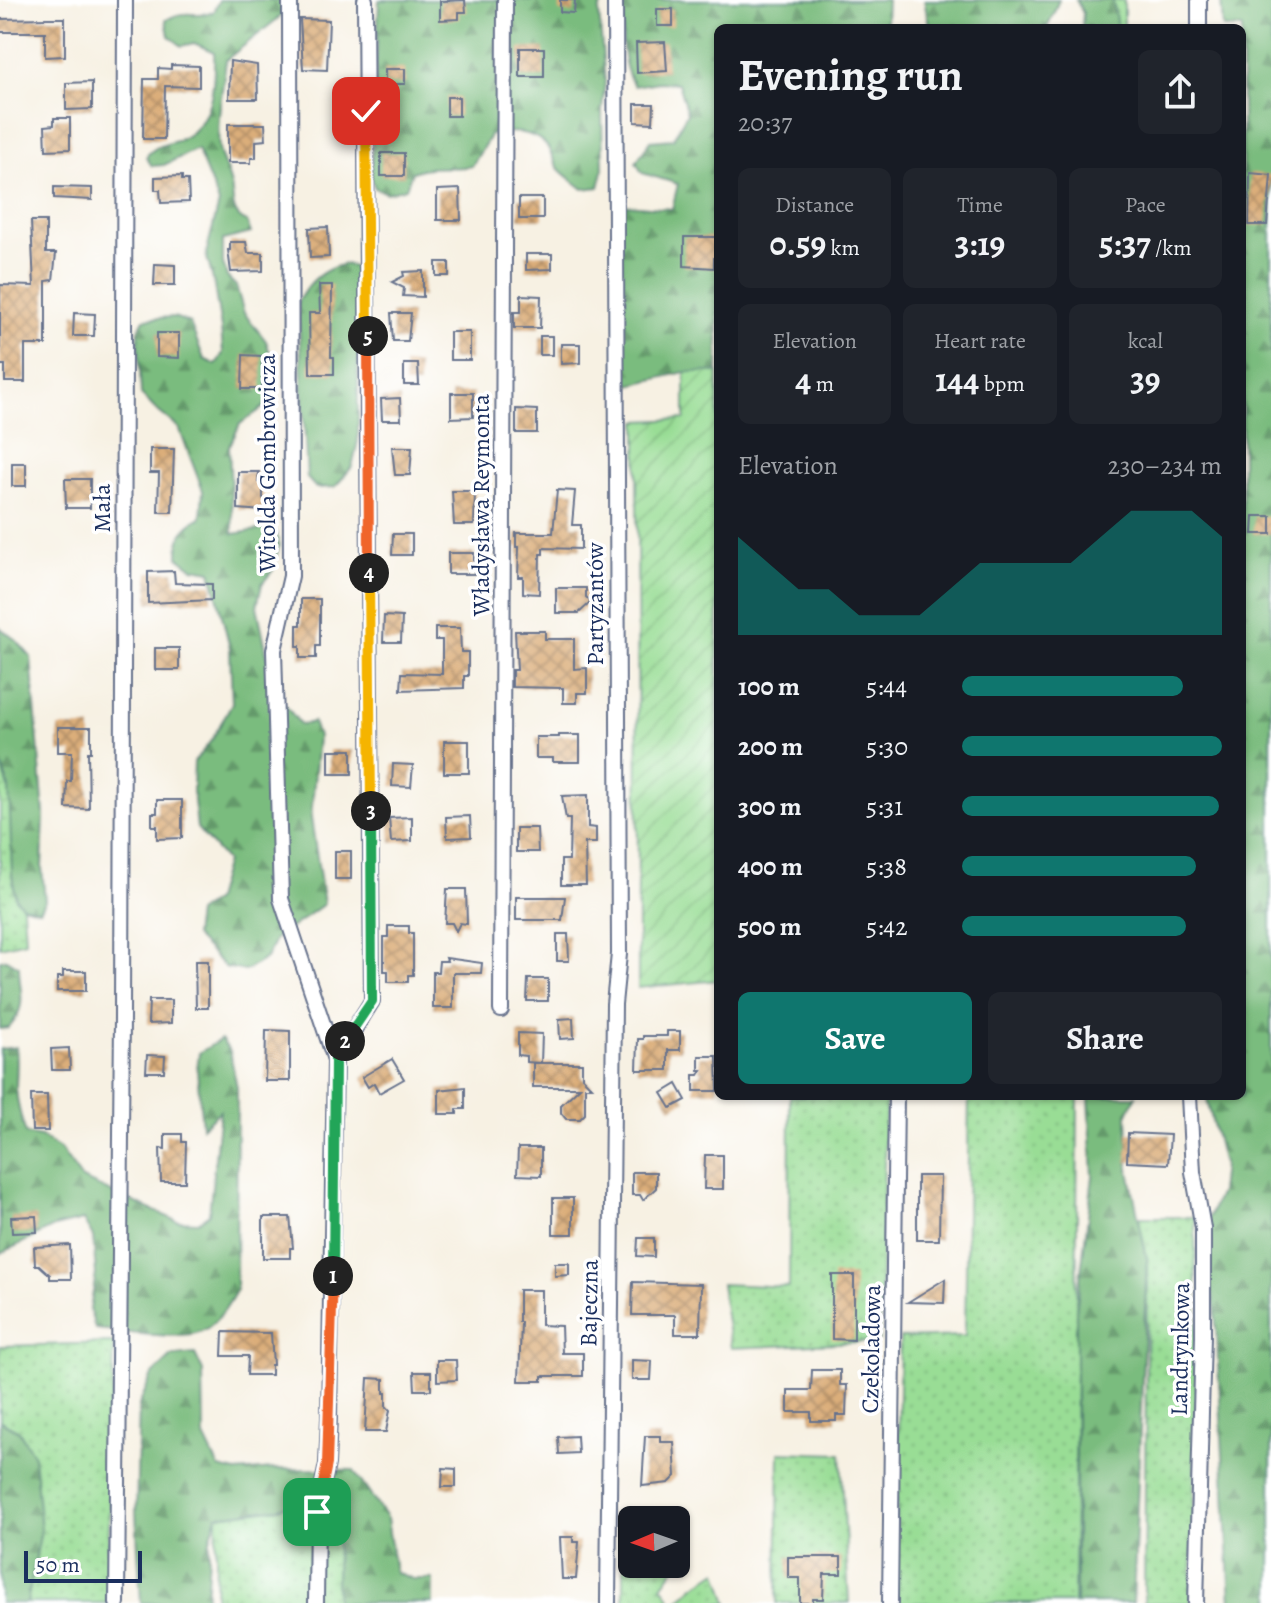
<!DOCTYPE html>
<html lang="en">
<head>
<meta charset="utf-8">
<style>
	:root { --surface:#171b24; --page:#20242c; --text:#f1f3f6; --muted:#9ea1a6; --accent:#0f766e }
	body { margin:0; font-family:Alegreya,serif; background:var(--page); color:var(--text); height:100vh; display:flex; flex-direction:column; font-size:30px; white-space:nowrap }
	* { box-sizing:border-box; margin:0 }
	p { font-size:26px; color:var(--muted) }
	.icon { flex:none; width:44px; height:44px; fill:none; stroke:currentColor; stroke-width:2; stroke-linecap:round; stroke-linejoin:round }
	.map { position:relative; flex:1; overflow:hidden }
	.sheet { position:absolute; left:714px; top:24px; width:532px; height:1076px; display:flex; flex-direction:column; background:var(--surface); border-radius:12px; box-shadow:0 2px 6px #0004 }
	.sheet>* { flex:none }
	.needle { width:52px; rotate:268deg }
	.buttons { position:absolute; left:618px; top:1506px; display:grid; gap:16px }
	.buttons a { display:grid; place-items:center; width:72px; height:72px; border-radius:12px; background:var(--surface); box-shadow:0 2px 6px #0004; font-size:40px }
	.scale { position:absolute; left:24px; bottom:20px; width:118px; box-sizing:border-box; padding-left:8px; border:4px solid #1b2f5e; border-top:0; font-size:22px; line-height:28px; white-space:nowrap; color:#1b2f5e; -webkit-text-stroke:6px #fff; paint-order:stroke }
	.pin { position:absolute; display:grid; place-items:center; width:68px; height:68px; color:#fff; margin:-34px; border-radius:16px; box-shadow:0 4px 12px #0006 }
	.km { position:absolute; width:40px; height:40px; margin:-20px; border-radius:50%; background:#222; color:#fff; font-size:22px; line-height:40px; text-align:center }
	.round { display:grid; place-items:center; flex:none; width:84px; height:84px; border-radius:12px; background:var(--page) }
	.head { display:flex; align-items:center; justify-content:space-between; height:136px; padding:0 24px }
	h1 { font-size:44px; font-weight:700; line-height:60px }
	.stats { display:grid; grid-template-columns:repeat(3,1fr); gap:12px; height:136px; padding:8px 24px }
	.stats div { display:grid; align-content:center; border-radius:12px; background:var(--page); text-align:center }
	.stats b { font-size:34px; font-weight:700 }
	.stats small { font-size:22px; font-weight:400 }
	.stats p { font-size:22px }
	.chart { height:224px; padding:16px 24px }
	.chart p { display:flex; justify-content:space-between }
	.chart svg { width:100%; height:144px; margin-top:8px; fill:var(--accent); opacity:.7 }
	.button { display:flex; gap:16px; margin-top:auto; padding:16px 24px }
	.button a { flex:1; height:92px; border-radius:12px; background:var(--accent); color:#fff; font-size:32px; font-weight:700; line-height:92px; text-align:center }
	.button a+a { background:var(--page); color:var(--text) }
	ul { padding:0 24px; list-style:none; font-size:26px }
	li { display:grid; grid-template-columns:128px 96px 1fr; align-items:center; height:60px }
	li i { height:20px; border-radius:10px; background:var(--accent) }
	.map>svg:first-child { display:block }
	.grass { fill:url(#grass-dots); stroke:#5a867a; stroke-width:2 }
	.forest { fill:url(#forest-firs); stroke:#4a766e; stroke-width:2 }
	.garden { fill:url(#garden-furrows); stroke:#5a867a; stroke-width:2 }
	.building { fill:url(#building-cross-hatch) }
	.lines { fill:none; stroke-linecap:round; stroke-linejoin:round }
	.minor-casing { stroke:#68738d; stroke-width:18 }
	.minor { stroke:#fff; stroke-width:14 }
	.split-1-casing { stroke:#fff; stroke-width:16 }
	.split-2-casing { stroke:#fff; stroke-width:16 }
	.split-3-casing { stroke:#fff; stroke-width:16 }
	.split-4-casing { stroke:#fff; stroke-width:16 }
	.split-5-casing { stroke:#fff; stroke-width:16 }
	.split-6-casing { stroke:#fff; stroke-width:16 }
	.split-1 { stroke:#f0652b; stroke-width:10 }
	.split-2 { stroke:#22a559; stroke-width:10 }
	.split-3 { stroke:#22a559; stroke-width:10 }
	.split-4 { stroke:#f5b400; stroke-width:10 }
	.split-5 { stroke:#f0652b; stroke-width:10 }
	.split-6 { stroke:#f5b400; stroke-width:10 }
	.labels { text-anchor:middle; stroke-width:7; stroke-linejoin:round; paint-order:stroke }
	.street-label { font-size:24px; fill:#1b2f5e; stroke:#fff }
</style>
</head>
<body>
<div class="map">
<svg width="1271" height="1603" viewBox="0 0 1271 1603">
	<defs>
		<pattern id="grass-dots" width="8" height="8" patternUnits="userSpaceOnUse" patternTransform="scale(2)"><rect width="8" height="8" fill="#99dd95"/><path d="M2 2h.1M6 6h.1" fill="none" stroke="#83be83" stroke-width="1.8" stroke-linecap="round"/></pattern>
		<pattern id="forest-firs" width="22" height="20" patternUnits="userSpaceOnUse" patternTransform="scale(2)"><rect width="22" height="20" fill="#7abc7e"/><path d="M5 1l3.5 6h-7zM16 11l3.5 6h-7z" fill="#63996a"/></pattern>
		<pattern id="garden-furrows" width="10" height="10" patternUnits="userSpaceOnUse" patternTransform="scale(2)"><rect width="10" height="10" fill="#99dd95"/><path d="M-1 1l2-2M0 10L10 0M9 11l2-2" fill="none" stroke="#83be83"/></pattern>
		<pattern id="building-cross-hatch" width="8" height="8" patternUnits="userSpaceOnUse" patternTransform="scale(2)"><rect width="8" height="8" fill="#dbae7a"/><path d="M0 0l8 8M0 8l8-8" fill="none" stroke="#b18e67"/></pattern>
	</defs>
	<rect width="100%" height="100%" fill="#fff"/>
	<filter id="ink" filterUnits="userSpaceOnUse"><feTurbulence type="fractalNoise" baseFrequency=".0125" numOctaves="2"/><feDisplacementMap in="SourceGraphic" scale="16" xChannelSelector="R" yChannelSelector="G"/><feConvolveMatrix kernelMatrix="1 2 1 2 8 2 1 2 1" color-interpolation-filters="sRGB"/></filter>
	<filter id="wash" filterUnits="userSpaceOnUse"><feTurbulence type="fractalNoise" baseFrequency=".006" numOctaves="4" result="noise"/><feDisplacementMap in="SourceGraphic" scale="32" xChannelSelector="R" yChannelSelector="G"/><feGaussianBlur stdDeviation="1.8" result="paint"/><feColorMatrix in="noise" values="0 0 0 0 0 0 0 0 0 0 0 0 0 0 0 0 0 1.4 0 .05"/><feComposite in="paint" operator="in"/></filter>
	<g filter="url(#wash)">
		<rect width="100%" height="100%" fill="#f7f1e3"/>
		<g class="grass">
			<rect x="1099" y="0" width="25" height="28"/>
			<polygon points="0,721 12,723 25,941 0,947"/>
			<polygon points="790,1096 886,1096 879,1341 731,1348 721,1284 789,1287"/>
			<polygon points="969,1096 1078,1096 1074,1603 895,1603 900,1338 965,1336"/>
			<polygon points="1138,1217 1195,1217 1197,1361 1191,1603 1144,1603 1147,1259"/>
			<polygon points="114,1343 107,1603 27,1603 30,1580 19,1431 0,1421 0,1346"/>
			<polygon points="779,1452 841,1454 849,1603 777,1603"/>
			<polygon points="338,1482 336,1603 215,1603 217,1516 280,1508"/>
			<polygon points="676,1528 685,1528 684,1555 662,1586 674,1603 624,1603 624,1529 632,1529 632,1564 676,1564"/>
			<polygon points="718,1571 728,1603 676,1603 693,1587"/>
		</g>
		<g class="forest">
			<path d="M219,0H282L281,16L226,60C223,88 216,120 219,148C221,161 228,172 231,185C234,200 230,215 247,222L251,233L223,240V263L227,277L236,286L244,313L266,341L272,359L274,385L264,407L240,424L229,447L233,534L265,529L276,532L279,545L273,570L262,584L257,606L275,692L301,725L313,722L318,737L311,818L324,904L275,939L266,958L245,971L225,967L194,936L197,913L215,900L226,861L197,828L193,791L194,762L213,738L232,703L230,648L211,571L193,568L178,557C178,536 182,527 201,517L203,491L179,428L154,408L141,394L138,330L144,319L174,317L190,323L204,359L216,365L223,353L221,328L213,280L206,254L219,203L197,149L164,165L152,166L146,157C154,145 166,145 179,140C213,126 215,83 214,52L194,43L182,46L169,36L166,20C187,8 193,18 213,12Z"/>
			<path d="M379,0H603L599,12L605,82L602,110L603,171L599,187L583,189C575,182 565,176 558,168C553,161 552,152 546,145C532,130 510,131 491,134L472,166C451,170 431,164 412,172L406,188L387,193L375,188L371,178Z"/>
			<path d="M629,0H887L886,22L870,28H718V372H685L617,388L616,204L672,209L678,184L642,173L636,162L650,141L673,139L687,113L678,83L659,82L634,86C619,62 622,30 625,3Z"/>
			<polygon points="924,0 1059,0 1047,28 935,28 929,25"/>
			<polygon points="1076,0 1113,0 1117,28 1082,28 1083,13"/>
			<polygon points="1221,0 1271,0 1271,1603 1231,1603 1215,1308 1206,1257 1207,1222 1220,1192 1223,1164 1206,1096 1242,1096 1242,28 1223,28"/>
			<path d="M345,264L355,267L361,286L358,330V441L352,467L335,487L316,488L307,478L298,301C310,281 322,269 345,264Z"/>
			<polygon points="0,628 16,640 31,657 44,814 42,868 45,900 39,910 23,906 16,899 12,875 9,788 0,760"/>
			<path d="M6,959L19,966C19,994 29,1003 9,1028L0,1029V960Z"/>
			<path d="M221,1039L230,1052L237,1088L236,1291C228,1305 218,1322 204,1330C183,1342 121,1331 95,1329L90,1309L96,1274L93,1237L83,1220L54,1227L0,1254V1049L16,1047C18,1061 16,1074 16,1088C17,1104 21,1119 26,1134L41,1137L60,1149L82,1179L177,1221L198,1222L209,1214L220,1111L202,1127L197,1069L199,1053Z"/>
			<polygon points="1089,1096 1136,1096 1127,1116 1129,1171 1147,1259 1133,1603 1076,1603 1076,1311 1093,1176"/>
			<polygon points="195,1354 203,1371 204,1437 219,1468 236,1472 274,1469 353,1470 387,1519 395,1572 413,1579 433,1579 433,1603 336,1603 337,1483 280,1508 217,1516 210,1539 206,1603 141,1603 136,1513 139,1405 152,1375 172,1356"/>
			<polygon points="0,1421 19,1431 34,1456 41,1530 27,1603 0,1603"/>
		</g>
		<polygon class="garden" points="685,372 718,372 718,980 638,988 637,421 685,419"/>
		<g id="blocks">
			<g class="building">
				<polygon points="465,0 466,12 459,12 459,19 440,20 440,1"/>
				<polygon points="560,0 575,0 574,13 560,12"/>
				<rect x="657" y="9" width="16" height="17"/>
				<polygon points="48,18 65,18 65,56 45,57 45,32 0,32 0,19"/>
				<polygon points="300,19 329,20 327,70 303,69"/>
				<polygon points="665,42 667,71 637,73 636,43"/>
				<rect x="520" y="48" width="24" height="29"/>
				<polygon points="230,61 257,65 258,99 229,99"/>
				<polygon points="171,65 199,66 199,87 165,86 164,139 143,139 144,79 158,79 158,68 171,69"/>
				<rect x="385" y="69" width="20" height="15"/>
				<polygon points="92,82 92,109 66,110 66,83"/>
				<rect x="447" y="97" width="12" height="19"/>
				<polygon points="635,104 654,104 653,123 635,122"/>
				<polygon points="54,118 70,118 70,149 46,150 45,126 54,125"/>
				<polygon points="228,124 265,124 266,140 256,141 256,158 251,158 251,163 228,163"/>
				<rect x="381" y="153" width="23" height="23"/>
				<polygon points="1250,173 1271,175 1267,225 1249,225"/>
				<polygon points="182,176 182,180 188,180 189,202 161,203 160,190 155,190 155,177"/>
				<polygon points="54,187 92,188 92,200 54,198"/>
				<polygon points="460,189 461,220 437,220 437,190"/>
				<rect x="519" y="198" width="24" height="21"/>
				<polygon points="31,221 46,221 46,253 56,253 53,280 46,281 46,345 25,345 25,382 5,382 5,365 0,365 0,285 34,286"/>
				<polygon points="328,227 329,257 310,258 309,228"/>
				<polygon points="684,237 718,237 718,258 714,258 714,268 684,266"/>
				<polygon points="230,242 246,242 248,253 263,253 263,271 231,272 228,250 230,250"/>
				<polygon points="526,254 552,254 552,269 526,270"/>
				<rect x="436" y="262" width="13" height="14"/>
				<polygon points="155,264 175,265 175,285 154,285"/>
				<polygon points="423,271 423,297 403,296 404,288 392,282 404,276 403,272"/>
				<polygon points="319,285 332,285 331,357 334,357 334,374 310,374 309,313 320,313"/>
				<polygon points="521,295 541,296 540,328 514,328 514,312 521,312"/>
				<polygon points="74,313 95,314 94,336 73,336"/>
				<polygon points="391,313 411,313 408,341 393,341"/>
				<rect x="450" y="332" width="20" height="28"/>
				<polygon points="157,333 179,333 179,358 157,357"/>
				<rect x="540" y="336" width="12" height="19"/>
				<polygon points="561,344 580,344 580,363 561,364"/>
				<polygon points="243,355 262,356 262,389 242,389"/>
				<polygon points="404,364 418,364 419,385 404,385"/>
				<polygon points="451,393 473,393 473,417 451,418"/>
				<polygon points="400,398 401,420 382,420 381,399"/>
				<polygon points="516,409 537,410 537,433 516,433"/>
				<polygon points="392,447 412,447 410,475 395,475"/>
				<polygon points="150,449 174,449 172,512 158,512 159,473 150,473"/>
				<rect x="12" y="463" width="14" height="23"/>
				<polygon points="238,472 259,472 258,482 263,482 263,498 272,505 264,511 238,509"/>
				<polygon points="65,479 90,479 90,508 66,508"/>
				<polygon points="557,490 575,491 572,525 581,525 581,549 543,548 543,554 540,554 539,594 523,593 523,577 518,577 519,547 516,547 516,533 553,533"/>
				<polygon points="452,491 475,491 474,525 454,525"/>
				<polygon points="1254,516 1271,516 1271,534 1253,534"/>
				<polygon points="393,534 412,534 412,555 392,555"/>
				<rect x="448" y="553" width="26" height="21"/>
				<polygon points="174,571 175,583 212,584 212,600 148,603 148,572"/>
				<polygon points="556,588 586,588 586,597 591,602 579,613 556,613"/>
				<polygon points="301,599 320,599 320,646 316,646 316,658 300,658 300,646 297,646 297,625 301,625"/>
				<polygon points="384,616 402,617 401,642 383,642"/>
				<polygon points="435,628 460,628 461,652 468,652 468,676 464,676 464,688 401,690 402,673 442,674 442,640 435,640"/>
				<polygon points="515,631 545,631 545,639 574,639 574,669 587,668 587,693 577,693 577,703 563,703 563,688 512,687 512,670 517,670"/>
				<rect x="155" y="648" width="24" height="22"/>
				<polygon points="58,727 91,727 91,752 88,752 89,809 66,808 67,781 71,781 72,752 58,752"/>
				<polygon points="559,735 580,735 580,762 553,762 553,758 536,758 536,737 559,737"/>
				<rect x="444" y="741" width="25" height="32"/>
				<rect x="329" y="750" width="23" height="24"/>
				<polygon points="393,764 413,765 411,787 392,786"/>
				<polygon points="588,795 588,827 596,828 596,843 585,843 586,885 561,885 561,860 569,860 570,819 566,819 562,796"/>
				<polygon points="157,800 182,800 182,838 157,839 157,826 152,826 152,813 157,813"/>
				<polygon points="470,816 471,837 447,838 446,817"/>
				<polygon points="412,817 412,841 391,842 389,818"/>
				<polygon points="516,828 537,828 538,852 516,852"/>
				<rect x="335" y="851" width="16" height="28"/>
				<polygon points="447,889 466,889 467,924 460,923 456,931 452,923 445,923"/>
				<polygon points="516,897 565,897 562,920 516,920"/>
				<polygon points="388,926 409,926 409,933 413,933 413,975 408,975 408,982 388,982 388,971 384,971 384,937 388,937"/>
				<polygon points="557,934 568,934 569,961 557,961"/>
				<polygon points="446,958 482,963 481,973 453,973 453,1008 433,1008 433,972 438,972 439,961 447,961"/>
				<polygon points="195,961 208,961 208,1008 196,1008"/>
				<polygon points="63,971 86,971 86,991 57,991 57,977 63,977"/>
				<polygon points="528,979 548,979 548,1001 527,1001"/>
				<polygon points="149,1000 171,1000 171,1023 148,1024"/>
				<polygon points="573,1018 574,1038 560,1039 559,1019"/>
				<polygon points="266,1030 290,1031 290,1081 265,1081"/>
				<polygon points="667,1031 680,1031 680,1050 668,1050 668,1070 637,1070 638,1039 643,1039 643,1036 667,1036"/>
				<polygon points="518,1033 542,1034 541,1063 526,1062 526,1056 518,1055"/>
				<polygon points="69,1048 70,1070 52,1070 51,1049"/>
				<polygon points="147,1055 165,1056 164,1072 146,1072"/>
				<polygon points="699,1056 717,1056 718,1091 694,1091 694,1075 699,1075 702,1070 699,1070"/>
				<polygon points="392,1059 404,1079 379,1093 374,1083 368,1087 362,1077"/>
				<polygon points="533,1063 582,1063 582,1077 592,1087 585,1087 585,1114 580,1119 566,1119 561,1113 561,1105 580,1087 533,1087"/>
				<polygon points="677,1084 686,1100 671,1108 662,1093"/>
				<polygon points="465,1087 465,1109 457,1109 457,1114 439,1114 439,1090"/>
				<polygon points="31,1095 47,1095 48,1131 32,1131"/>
				<polygon points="1128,1133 1170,1135 1168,1164 1127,1162"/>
				<polygon points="165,1134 182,1134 182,1142 186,1142 185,1182 161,1182 160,1148 165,1149"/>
				<polygon points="518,1148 541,1148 541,1176 517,1175"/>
				<polygon points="705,1155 723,1155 723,1189 704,1189"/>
				<polygon points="632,1172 656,1172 656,1188 643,1200 640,1195 632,1195"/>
				<polygon points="917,1176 940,1176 939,1240 917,1240"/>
				<rect x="553" y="1198" width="20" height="36"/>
				<polygon points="36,1216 37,1232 12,1233 11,1217"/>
				<polygon points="263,1217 290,1217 293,1248 290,1248 290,1258 263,1258"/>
				<polygon points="638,1238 654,1238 654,1257 637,1256"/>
				<polygon points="70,1245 71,1279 50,1279 50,1275 39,1265 35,1265 34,1247"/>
				<polygon points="555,1263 569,1263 569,1275 555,1276"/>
				<polygon points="832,1275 854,1275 854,1340 832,1339"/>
				<polygon points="945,1279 944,1303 908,1302"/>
				<polygon points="633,1282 701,1284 700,1334 675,1334 675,1315 632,1315"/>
				<polygon points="519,1290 541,1290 541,1325 561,1326 562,1353 583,1353 583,1376 542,1376 542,1381 519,1381 521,1322 519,1322"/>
				<polygon points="223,1332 271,1333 273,1365 271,1365 271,1375 247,1375 248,1356 222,1356"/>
				<polygon points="437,1360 456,1360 457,1380 437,1381"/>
				<polygon points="632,1360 652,1361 651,1380 632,1380"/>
				<polygon points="812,1370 840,1370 840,1385 847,1385 846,1415 836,1415 836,1421 811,1421 811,1412 788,1412 788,1390 811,1390"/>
				<polygon points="414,1372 431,1372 431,1390 415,1390"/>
				<polygon points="368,1378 384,1379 384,1393 386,1393 386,1406 390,1410 386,1432 365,1432"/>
				<polygon points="577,1436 578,1453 559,1454 558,1437"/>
				<polygon points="645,1436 660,1436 660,1442 674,1442 676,1476 669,1483 642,1486"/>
				<polygon points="443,1468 456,1469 456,1487 442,1487"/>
				<polygon points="560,1537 573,1537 573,1542 579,1542 576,1579 562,1579"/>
				<polygon points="788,1557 841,1557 841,1574 824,1574 823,1599 813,1599 813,1603 800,1603 800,1578 788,1578"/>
			</g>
		</g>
	</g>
	<g filter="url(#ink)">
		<use href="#blocks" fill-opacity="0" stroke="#68738d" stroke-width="2"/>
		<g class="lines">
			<defs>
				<g id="minor">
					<polyline points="290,0 291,576 274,650 281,899 335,1060"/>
					<polyline points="1199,28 1199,0"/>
					<polyline points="501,1010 505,0"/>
					<polyline points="1189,1096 1193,1172 1203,1228 1203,1336 1196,1603"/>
					<polyline points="117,1603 122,1017 125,0"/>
					<polyline points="316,1603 317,1512 327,1464 329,1418 335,1060 372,1001 365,0"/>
					<polyline points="608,1603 614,1004 619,954 615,0"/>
					<polyline points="890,1603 896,1096"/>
				</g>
			</defs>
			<use href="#minor" class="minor-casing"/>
			<use href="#minor" class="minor"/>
		</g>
	</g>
	<g class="lines" filter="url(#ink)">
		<defs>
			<polyline id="split-1" points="317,1512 327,1464 333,1276"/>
			<polyline id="split-2" points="333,1276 335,1060 345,1041"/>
			<polyline id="split-3" points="345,1041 372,1001 371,811"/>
			<polyline id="split-4" points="369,573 371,811"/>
			<polyline id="split-5" points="368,336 369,573"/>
			<polyline id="split-6" points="366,111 368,336"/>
		</defs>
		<use href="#split-1" class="split-1-casing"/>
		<use href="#split-2" class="split-2-casing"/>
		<use href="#split-3" class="split-3-casing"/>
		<use href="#split-4" class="split-4-casing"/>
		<use href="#split-5" class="split-5-casing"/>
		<use href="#split-6" class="split-6-casing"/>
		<use href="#split-1" class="split-1"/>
		<use href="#split-2" class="split-2"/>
		<use href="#split-3" class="split-3"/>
		<use href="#split-4" class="split-4"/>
		<use href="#split-5" class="split-5"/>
		<use href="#split-6" class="split-6"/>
	</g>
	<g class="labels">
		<g class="street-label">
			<text transform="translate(267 463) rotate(-90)" y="8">Witolda Gombrowicza</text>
			<text transform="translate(481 505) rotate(-90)" y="8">Władysława Reymonta</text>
			<text transform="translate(102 508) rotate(-90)" y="8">Mała</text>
			<text transform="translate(595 604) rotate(-90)" y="8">Partyzantów</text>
			<text transform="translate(589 1303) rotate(-89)" y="8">Bajeczna</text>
			<text transform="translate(871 1349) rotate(-89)" y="8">Czekoladowa</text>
			<text transform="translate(1180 1349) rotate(-89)" y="8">Landrynkowa</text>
		</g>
	</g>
</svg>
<div class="buttons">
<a><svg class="needle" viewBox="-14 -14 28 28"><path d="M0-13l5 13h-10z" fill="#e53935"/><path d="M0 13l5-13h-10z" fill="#9ea1a6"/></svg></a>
</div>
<div class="scale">50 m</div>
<div class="pin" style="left:317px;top:1512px;background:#1e9e55"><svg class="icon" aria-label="arrive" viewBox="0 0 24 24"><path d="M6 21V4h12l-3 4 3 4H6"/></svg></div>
<div class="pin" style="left:366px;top:111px;background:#d93025"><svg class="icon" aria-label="check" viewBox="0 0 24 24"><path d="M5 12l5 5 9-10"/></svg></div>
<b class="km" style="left:333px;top:1276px">1</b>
<b class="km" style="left:345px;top:1041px">2</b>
<b class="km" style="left:371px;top:811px">3</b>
<b class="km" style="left:369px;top:573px">4</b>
<b class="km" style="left:368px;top:336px">5</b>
<section class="sheet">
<div class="head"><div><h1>Evening run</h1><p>20:37</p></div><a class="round"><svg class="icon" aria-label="share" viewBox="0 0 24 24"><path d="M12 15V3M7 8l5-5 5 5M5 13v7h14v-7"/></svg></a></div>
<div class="stats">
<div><p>Distance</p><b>0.59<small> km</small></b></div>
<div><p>Time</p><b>3:19</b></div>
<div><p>Pace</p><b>5:37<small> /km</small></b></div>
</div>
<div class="stats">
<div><p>Elevation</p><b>4<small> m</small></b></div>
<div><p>Heart rate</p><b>144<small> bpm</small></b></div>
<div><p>kcal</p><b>39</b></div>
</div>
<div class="chart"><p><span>Elevation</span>230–234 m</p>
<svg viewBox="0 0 160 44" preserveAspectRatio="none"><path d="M0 44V14L10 22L20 30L30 30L40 38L50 38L60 38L70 30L80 22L90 22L100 22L110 22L120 14L130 6L140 6L150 6L160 14V44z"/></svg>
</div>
<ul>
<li><b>100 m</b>5:44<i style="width:85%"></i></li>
<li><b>200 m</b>5:30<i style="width:100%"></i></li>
<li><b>300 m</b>5:31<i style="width:99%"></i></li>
<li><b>400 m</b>5:38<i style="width:90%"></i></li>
<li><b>500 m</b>5:42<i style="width:86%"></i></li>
</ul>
<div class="button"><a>Save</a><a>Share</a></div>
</section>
</div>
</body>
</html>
